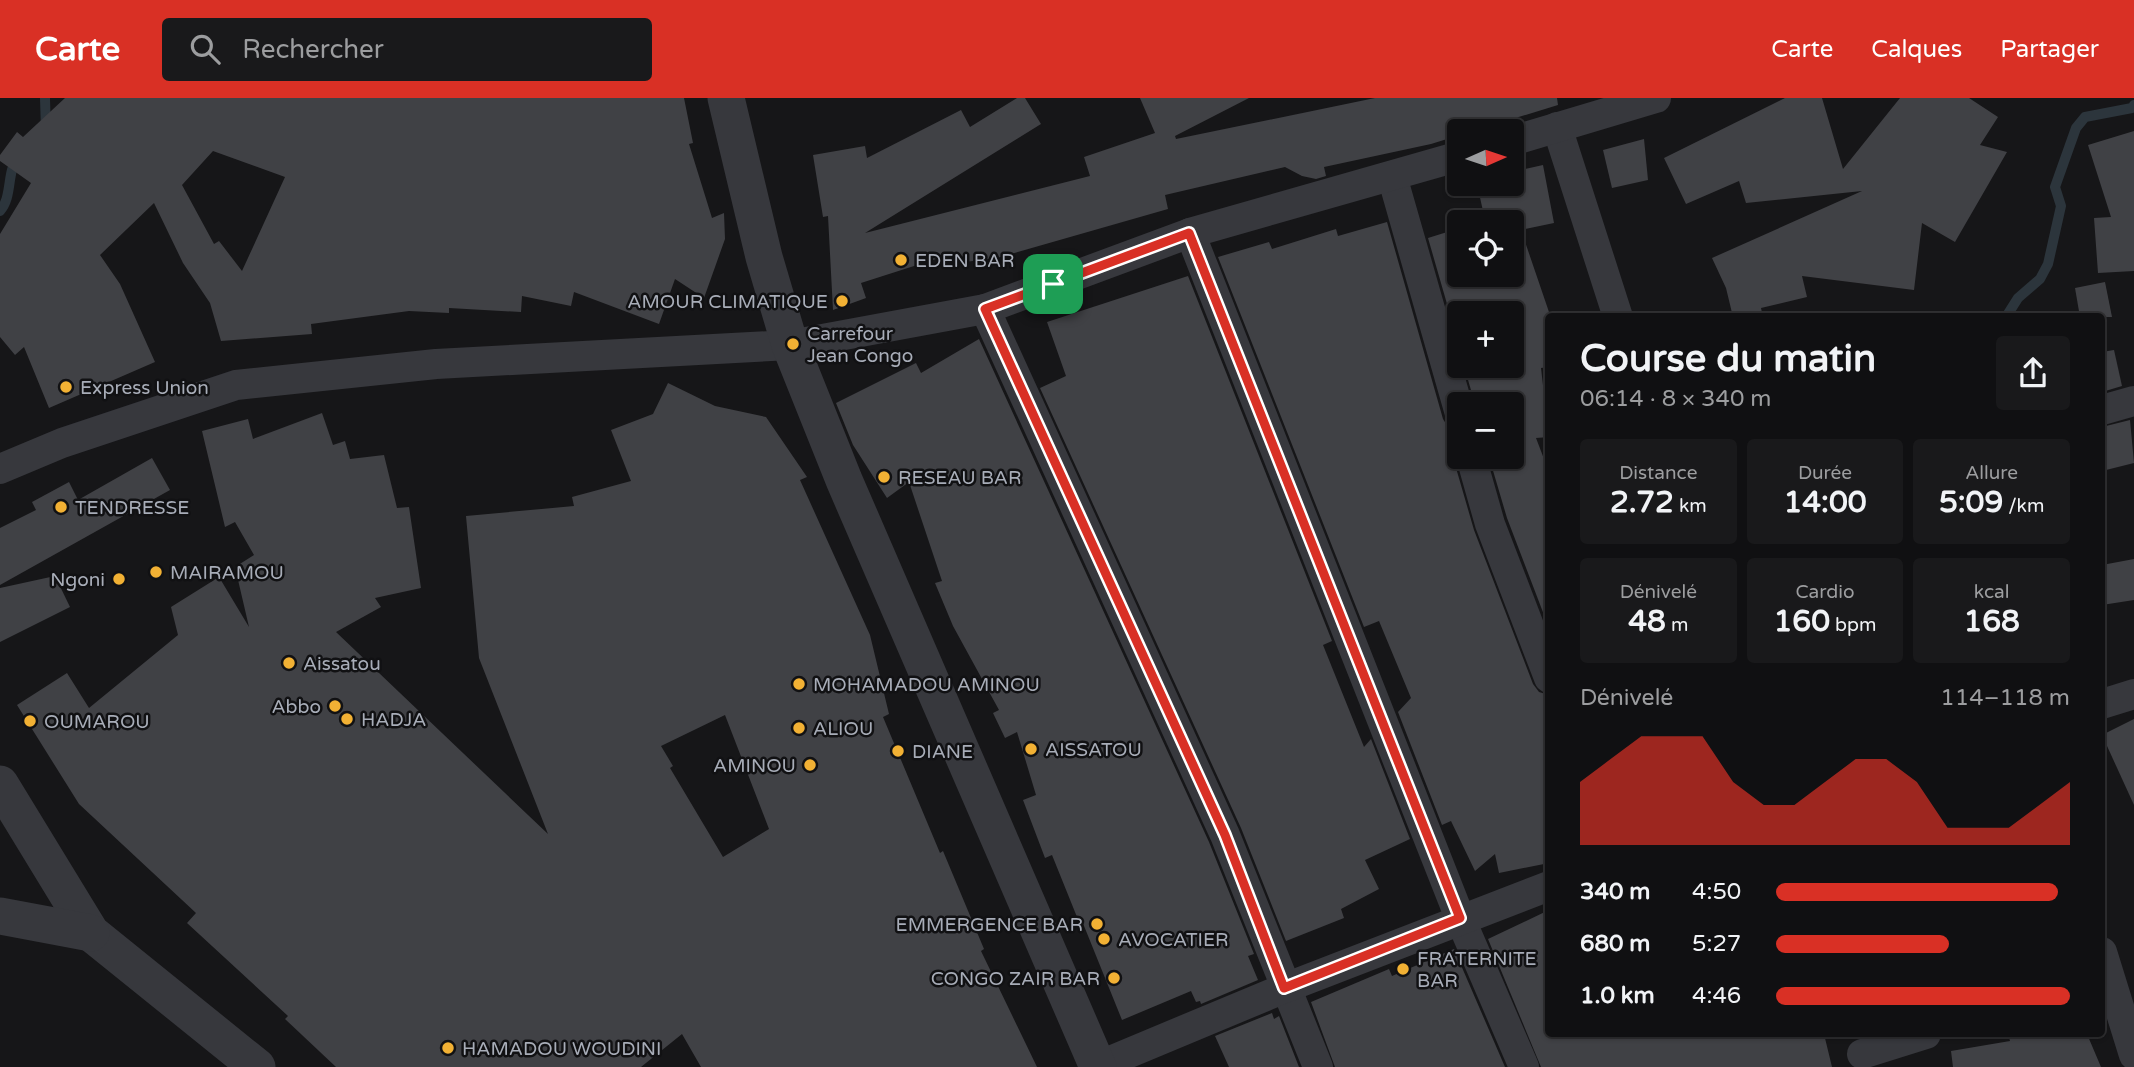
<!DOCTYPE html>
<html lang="fr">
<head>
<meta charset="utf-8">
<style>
	:root { --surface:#101012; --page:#19191b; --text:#f1f3f6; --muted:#9c9d9f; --line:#303032; --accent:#d93025 }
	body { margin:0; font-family:"Varela Round",sans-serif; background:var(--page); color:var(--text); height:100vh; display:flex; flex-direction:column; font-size:26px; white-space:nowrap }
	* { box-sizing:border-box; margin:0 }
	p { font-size:23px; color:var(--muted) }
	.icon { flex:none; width:38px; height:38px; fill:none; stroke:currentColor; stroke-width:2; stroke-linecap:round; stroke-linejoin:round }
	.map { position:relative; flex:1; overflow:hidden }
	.sheet { position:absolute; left:1545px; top:215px; width:560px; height:724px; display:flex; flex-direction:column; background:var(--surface); border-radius:7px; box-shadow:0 2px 5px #0004,0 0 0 2px var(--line) }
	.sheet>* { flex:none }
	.needle { width:46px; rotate:87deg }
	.controls { position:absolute; left:1447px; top:21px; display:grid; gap:14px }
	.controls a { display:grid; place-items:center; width:77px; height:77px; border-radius:7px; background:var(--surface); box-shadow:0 2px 5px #0004,0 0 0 2px var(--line); font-size:35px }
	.pin { position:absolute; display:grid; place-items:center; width:60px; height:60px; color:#fff; margin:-30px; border-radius:14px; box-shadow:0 4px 10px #0006 }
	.round { display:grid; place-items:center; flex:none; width:74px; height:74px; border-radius:7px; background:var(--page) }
	.head { display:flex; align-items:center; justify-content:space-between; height:119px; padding:0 35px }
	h1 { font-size:38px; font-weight:700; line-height:52px }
	.stats { display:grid; grid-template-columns:repeat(3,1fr); gap:10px; height:119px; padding:7px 35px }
	.stats div { display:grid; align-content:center; border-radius:7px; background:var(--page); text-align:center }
	.stats b { font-size:30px; font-weight:700 }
	.stats small { font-size:19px; font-weight:400 }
	.stats p { font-size:19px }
	.chart { height:196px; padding:14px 35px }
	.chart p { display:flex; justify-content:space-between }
	.chart svg { width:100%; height:126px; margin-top:7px; fill:var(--accent); opacity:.7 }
	ul { padding:0 35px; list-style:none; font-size:23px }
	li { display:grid; grid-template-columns:112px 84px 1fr; align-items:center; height:52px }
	li i { height:18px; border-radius:9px; background:var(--accent) }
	header { display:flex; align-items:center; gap:42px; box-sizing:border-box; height:98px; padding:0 35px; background:var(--accent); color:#fff }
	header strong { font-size:33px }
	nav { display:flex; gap:38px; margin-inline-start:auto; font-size:24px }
	.search { width:490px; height:63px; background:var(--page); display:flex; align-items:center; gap:18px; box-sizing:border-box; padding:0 24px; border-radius:7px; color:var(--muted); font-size:26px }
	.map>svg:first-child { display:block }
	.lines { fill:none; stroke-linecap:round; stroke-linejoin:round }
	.stream { stroke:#2c353c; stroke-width:10 }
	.building { fill:#404145; fill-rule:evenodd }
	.minor { stroke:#37383d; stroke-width:30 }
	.tertiary { stroke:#37383d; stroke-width:37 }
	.route-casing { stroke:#fff; stroke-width:14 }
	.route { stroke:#d93025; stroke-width:9 }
	.poi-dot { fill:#f2b134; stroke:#111113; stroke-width:2.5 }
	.labels { text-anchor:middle; stroke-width:5; stroke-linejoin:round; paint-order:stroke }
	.poi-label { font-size:19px; fill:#a8adb8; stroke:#111113; text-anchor:start }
</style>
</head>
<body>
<header>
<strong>Carte</strong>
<div class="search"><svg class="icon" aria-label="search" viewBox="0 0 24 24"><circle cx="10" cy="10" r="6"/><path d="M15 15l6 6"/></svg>Rechercher</div>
<nav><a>Carte</a><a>Calques</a><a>Partager</a></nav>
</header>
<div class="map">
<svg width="2134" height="969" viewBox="0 0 2134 969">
	<rect width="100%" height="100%" fill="#161618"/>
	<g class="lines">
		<g class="stream">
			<polyline points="45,0 46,32"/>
			<path d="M0,113C13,98 6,75 18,59"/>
			<polyline points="2006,219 2018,200 2040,181 2048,166 2061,108 2055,89 2076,30 2085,19 2132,10 2134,7"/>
		</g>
	</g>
	<g class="building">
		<path d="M65,0H684L693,45L689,46L712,120L724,115L725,141L704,200L675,181L659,226L574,194L571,208L522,198L521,214L449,210V215L409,213L311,226L312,236L221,243L210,205L183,165L154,105L100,157L120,186L155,264L49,310L24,249L15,257L0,239V136L31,85L0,63V57L17,34L23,39ZM213,53L285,79L242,173L219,143L214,146L182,87Z"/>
		<polygon points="1017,0 1025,0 1041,26 865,135 1090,78 1084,59 1155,35 1140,0 1249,0 1175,38 1176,41 1375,0 1557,0 1558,7 1473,33 1460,33 1460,37 1431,46 1324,69 1326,78 1316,81 1302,78 1285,69 1165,97 1168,111 997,160 940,167 939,160 861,185 866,200 833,212 828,118 823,119 813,57 865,48 867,60 961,12 970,29"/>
		<polygon points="1785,0 1822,0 1843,71 1900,0 1969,0 1998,19 1980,47 2007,54 1955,144 1922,125 1914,192 1802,178 1807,199 1761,210 1763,219 1733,219 1726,190 1712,160 1862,93 1746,105 1739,83 1686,106 1664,60"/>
		<polygon points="2134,33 2134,173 2098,175 2094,120 2111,119 2088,47"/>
		<polygon points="1644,41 1648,82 1612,90 1603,52"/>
		<polygon points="1543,67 1554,125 1521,132 1549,214 1549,269 1541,270 1549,339 1536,340 1549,374 1549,530 1507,420 1489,359 1512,359 1512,306 1475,306 1464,268 1512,268 1512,215 1460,215 1460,251 1428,140 1460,130 1460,177 1512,177 1512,124 1477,124 1485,122 1477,86 1512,86 1512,74"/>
		<polygon points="1387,124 1443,321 1448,329 1460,333 1454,363 1474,432 1533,586 1539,594 1549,597 1549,765 1499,775 1495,756 1475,773 1451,723 1442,727 1398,614 1411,600 1379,523 1364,529 1218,159 1269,144 1272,151 1336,131 1338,138"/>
		<polygon points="1188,178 1332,543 1323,547 1364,649 1371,641 1410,741 1365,762 1379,791 1341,811 1344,820 1286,843 1241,730 1040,290 1066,278 1047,224"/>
		<polygon points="2105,184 2112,219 2080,219 2075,190"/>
		<polygon points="979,241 1209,744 1254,856 1248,858 1258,882 1201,906 1200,903 1196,904 1191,893 1122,922 1080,818 1077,819 1052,757 1045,760 1023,702 1036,697 1017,634 1005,640 993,615 999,612 953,528 935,485 942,483 909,384 887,400 853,347 836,305 916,265 921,275"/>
		<polygon points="2114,252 2122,288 2102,294 2102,254"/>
		<path d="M668,285L715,308L766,319L807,379L800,382L870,537L889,616L883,619L940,755L943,753L984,851L981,853L1037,969H701L682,936L641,969H336L285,921L288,918L187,825L196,815L79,706L17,607L67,575L89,610L178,537L171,509L219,479L249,529L235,469L254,457L235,424L225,429L202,333L248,321L253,341L322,315L333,347L345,343L350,361L384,357L397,410L409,409L421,490L375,500L381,509L336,534L548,736L479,560L466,418L574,408L572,399L631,383L611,332L653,316ZM725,617L769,731L723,759L670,670L673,668L661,648Z"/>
		<polygon points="2130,322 2134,365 2102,373 2102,329"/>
		<polygon points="152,360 170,392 0,487 0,430 36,412 32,404 69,384 78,402"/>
		<polygon points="2134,461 2134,502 2102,507 2102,467"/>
		<polygon points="55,478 70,509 0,544 0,490"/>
		<polygon points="2134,621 2134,707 2102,637"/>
		<polygon points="1549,812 1549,936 1824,936 1832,969 1541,969 1488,841"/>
		<polygon points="1454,851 1505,969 1335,969 1311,904 1389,871 1392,878"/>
		<polygon points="1272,915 1274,921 1279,918 1299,969 1229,969 1215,938"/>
		<polygon points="2008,936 2087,936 2101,969 1953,969 1951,953 2010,943"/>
	</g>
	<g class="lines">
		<g class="minor">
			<polyline points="1557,29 1618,219"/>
			<polyline points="1512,43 1656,0"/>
			<polyline points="1392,78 1460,316"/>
			<polyline points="1190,135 1460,820 1524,969"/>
			<polyline points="985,211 1225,737 1318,969"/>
			<polyline points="2102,312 2134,303"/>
			<polyline points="1471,359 1490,426 1549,580"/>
			<polyline points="0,371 62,345 236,287 436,266 790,247 985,211 1190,135 1460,58"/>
			<polyline points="2102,606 2134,596"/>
			<polyline points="2102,854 2134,957"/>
			<polyline points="1862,956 1926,936"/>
			<polyline points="1098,968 1285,890 1549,788"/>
		</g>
		<g class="tertiary">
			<polyline points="726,0 764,159 790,247 844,382 1098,969"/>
			<polyline points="0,686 91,835 257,969"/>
			<polyline points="0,818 91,835"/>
		</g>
	</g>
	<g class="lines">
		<defs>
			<polygon id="route" points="1189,135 1460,820 1284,890 1225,737 985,211"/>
		</defs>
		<use href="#route" class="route-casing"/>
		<use href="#route" class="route"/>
	</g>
	<g class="poi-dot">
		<circle cx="901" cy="162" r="7"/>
		<circle cx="842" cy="203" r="7"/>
		<circle cx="793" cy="246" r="7"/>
		<circle cx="66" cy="289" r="7"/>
		<circle cx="884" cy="379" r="7"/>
		<circle cx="61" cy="409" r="7"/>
		<circle cx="156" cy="474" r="7"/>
		<circle cx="119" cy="481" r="7"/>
		<circle cx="289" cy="565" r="7"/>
		<circle cx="799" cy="586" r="7"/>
		<circle cx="335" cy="608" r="7"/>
		<circle cx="347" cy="621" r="7"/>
		<circle cx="30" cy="623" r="7"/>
		<circle cx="799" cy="630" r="7"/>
		<circle cx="1031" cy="651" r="7"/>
		<circle cx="898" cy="653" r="7"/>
		<circle cx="810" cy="667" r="7"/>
		<circle cx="1097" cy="826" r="7"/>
		<circle cx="1104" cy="841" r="7"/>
		<circle cx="1403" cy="871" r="7"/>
		<circle cx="1114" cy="880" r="7"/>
		<circle cx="448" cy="950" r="7"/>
	</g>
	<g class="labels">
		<g class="poi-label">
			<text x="915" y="169">EDEN BAR</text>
			<text x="828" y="210" text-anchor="end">AMOUR CLIMATIQUE</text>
			<text x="807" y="242">Carrefour<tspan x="807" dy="22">Jean Congo</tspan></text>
			<text x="80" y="296">Express Union</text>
			<text x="898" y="386">RESEAU BAR</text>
			<text x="75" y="416">TENDRESSE</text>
			<text x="170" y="481">MAIRAMOU</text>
			<text x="105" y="488" text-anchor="end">Ngoni</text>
			<text x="303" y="572">Aissatou</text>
			<text x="813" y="593">MOHAMADOU AMINOU</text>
			<text x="321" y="615" text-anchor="end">Abbo</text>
			<text x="361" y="628">HADJA</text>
			<text x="44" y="630">OUMAROU</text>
			<text x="813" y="637">ALIOU</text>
			<text x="1045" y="658">AISSATOU</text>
			<text x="912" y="660">DIANE</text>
			<text x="796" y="674" text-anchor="end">AMINOU</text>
			<text x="1083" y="833" text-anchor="end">EMMERGENCE BAR</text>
			<text x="1118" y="848">AVOCATIER</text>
			<text x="1417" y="867">FRATERNITE<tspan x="1417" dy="22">BAR</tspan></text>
			<text x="1100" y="887" text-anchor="end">CONGO ZAIR BAR</text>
			<text x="462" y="957">HAMADOU WOUDINI</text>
		</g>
	</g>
</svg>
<div class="controls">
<a><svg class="needle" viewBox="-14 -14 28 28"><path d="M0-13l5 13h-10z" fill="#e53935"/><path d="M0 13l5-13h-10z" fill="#9c9d9f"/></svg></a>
<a><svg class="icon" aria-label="locate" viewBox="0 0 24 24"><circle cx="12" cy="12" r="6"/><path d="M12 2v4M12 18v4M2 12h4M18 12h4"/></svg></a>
<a>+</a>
<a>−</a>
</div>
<div class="pin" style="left:1053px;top:186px;background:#1e9e55"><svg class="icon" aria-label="arrive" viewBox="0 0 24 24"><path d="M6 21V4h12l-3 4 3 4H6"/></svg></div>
<section class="sheet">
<div class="head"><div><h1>Course du matin</h1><p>06:14 · 8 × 340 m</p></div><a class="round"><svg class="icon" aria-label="share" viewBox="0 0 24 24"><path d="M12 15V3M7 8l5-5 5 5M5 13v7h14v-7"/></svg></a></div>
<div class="stats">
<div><p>Distance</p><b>2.72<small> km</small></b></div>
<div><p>Durée</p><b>14:00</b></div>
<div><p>Allure</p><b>5:09<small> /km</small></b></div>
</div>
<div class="stats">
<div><p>Dénivelé</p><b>48<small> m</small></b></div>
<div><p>Cardio</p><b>160<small> bpm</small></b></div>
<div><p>kcal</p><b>168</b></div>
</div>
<div class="chart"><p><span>Dénivelé</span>114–118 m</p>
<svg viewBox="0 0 160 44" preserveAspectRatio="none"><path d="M0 44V22L10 14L20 6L30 6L40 6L50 22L60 30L70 30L80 22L90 14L100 14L110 22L120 38L130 38L140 38L150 30L160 22V44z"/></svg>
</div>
<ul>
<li><b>340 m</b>4:50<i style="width:96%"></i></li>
<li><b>680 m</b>5:27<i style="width:59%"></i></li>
<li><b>1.0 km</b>4:46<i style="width:100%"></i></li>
</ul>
</section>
</div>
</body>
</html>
